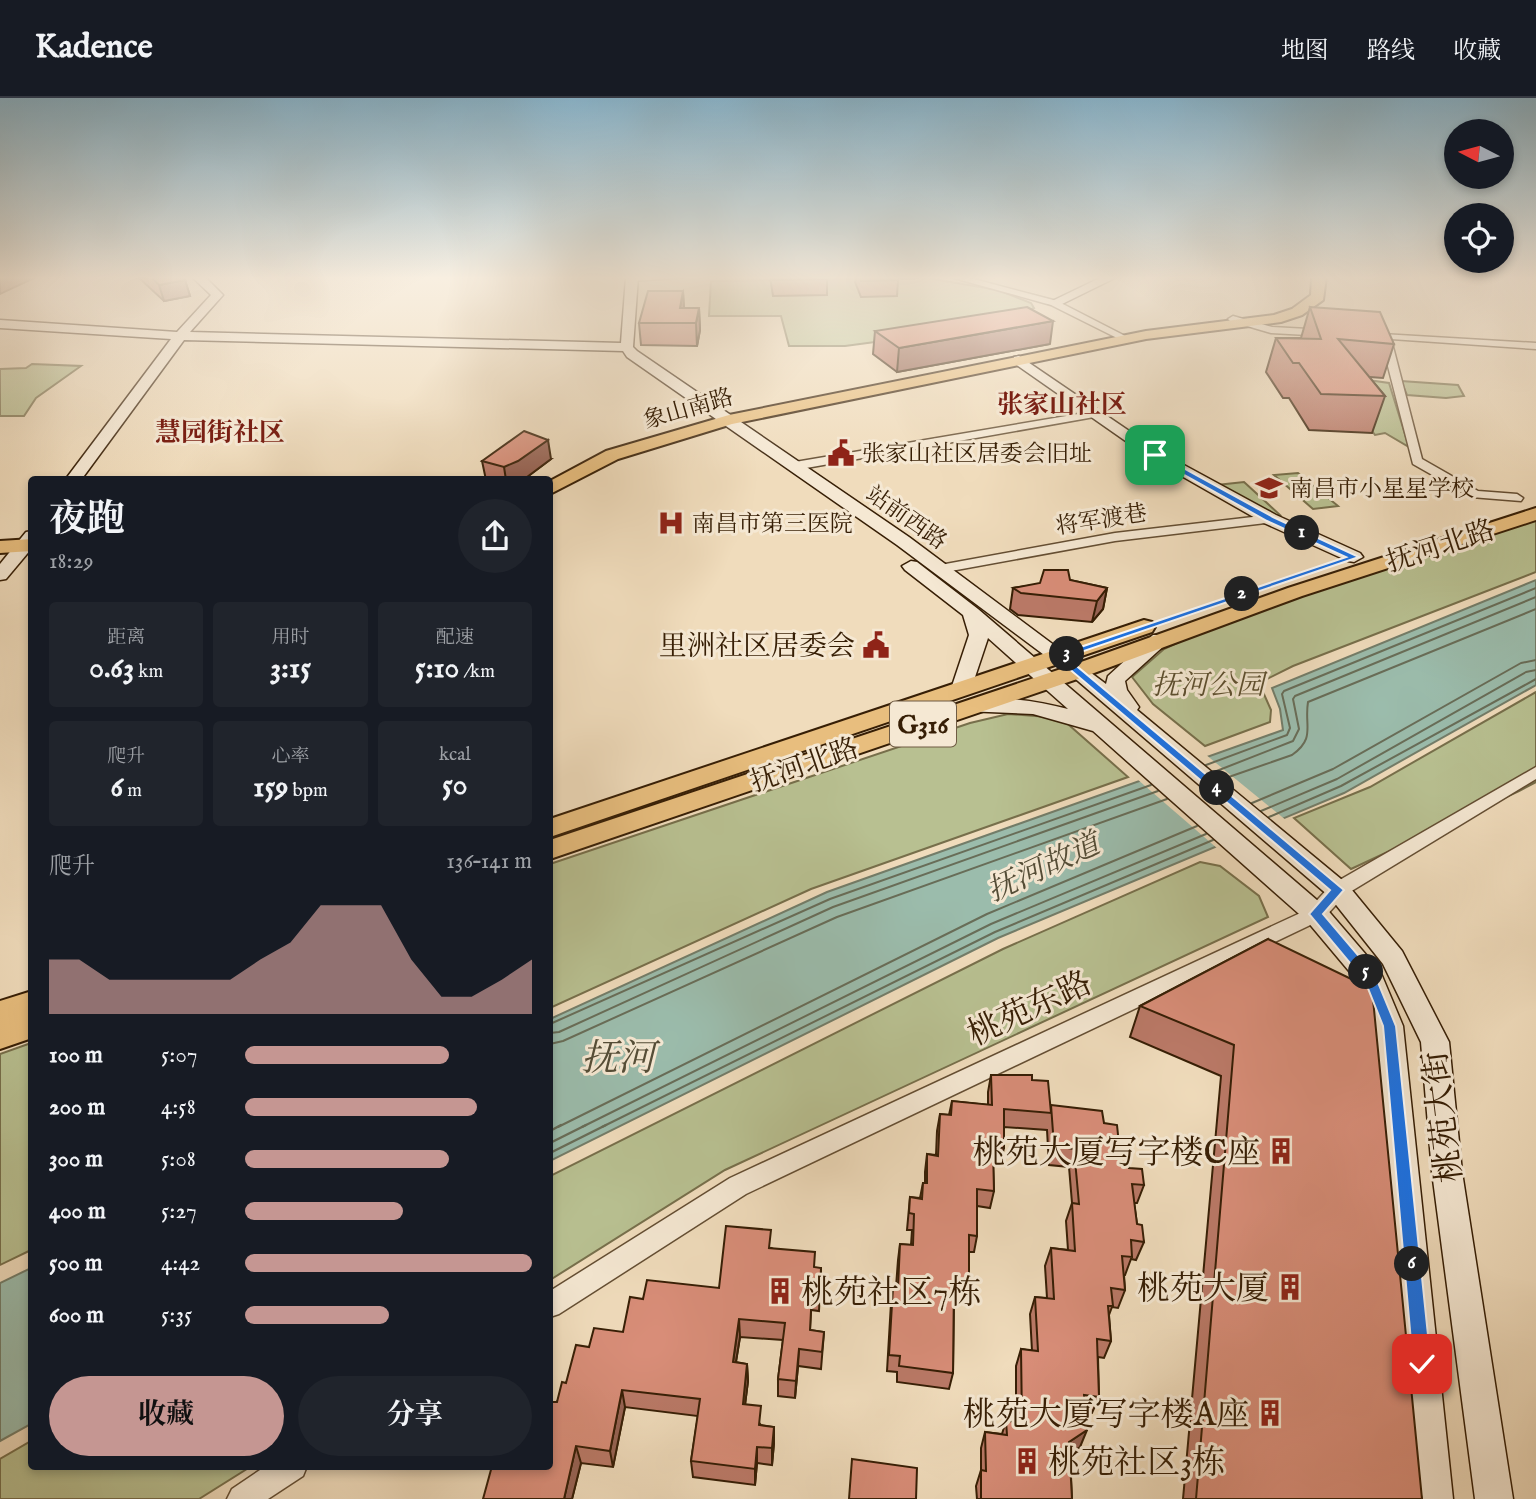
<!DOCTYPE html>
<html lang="zh">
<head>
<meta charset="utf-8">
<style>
	:root { --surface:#171b24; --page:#20242c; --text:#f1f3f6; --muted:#9ea1a6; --line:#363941; --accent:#c59692 }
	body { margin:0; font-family:"IM FELL English","Noto Serif SC",serif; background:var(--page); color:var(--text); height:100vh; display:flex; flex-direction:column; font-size:26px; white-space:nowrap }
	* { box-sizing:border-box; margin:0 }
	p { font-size:23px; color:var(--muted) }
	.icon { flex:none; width:38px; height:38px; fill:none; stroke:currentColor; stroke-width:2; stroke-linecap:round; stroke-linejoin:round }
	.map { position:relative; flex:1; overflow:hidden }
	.side { position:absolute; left:28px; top:378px; width:525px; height:994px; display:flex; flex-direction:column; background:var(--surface); border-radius:7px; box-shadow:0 4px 10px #0003 }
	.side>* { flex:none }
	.needle { width:46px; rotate:276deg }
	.buttons { position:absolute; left:1444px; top:21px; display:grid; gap:14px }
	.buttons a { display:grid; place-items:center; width:70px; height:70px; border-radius:50%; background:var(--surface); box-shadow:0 4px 10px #0003; font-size:35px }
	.pin { position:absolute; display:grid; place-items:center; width:60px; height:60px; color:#fff; margin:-30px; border-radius:14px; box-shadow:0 4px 10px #0006 }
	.km { position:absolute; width:35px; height:35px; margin:-18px; border-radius:50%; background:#222; color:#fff; font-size:19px; line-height:35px; text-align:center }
	.round { display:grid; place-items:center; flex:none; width:74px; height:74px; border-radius:37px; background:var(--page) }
	.headline { display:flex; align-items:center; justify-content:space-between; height:119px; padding:0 21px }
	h1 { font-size:38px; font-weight:700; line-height:52px }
	.figures { display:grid; grid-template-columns:repeat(3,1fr); gap:10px; height:119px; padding:7px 21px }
	.figures div { display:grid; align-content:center; border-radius:7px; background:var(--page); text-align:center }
	.figures b { font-size:30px; font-weight:700 }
	.figures small { font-size:19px; font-weight:400 }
	.figures p { font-size:19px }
	.chart { height:196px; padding:14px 21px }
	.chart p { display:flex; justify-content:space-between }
	.chart svg { width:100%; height:126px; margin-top:7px; fill:var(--accent); opacity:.7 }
	.cta { display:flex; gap:14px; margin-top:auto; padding:14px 21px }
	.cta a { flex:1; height:80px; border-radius:42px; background:var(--accent); color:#111; font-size:28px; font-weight:700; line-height:80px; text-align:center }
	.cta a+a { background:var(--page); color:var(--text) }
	ul { padding:0 21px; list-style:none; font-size:23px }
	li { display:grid; grid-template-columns:112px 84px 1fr; align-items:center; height:52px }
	li i { height:18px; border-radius:9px; background:var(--accent) }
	header { display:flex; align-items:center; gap:42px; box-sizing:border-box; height:98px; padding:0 35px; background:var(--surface); border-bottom:2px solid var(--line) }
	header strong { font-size:33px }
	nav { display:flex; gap:38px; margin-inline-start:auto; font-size:24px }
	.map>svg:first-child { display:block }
	.green { fill:#b8c091; stroke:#776f4b; stroke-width:2 }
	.water { fill:#9bbcac; stroke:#737d69; stroke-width:2 }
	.pier { fill:#f0dcbc }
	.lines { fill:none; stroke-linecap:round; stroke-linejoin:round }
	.shore-far1 { stroke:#686d58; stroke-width:2 }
	.shore { stroke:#686d58; stroke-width:2.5 }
	.street-casing { stroke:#644e33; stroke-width:3 }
	.secondary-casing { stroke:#361e05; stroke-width:3 }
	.primary-casing { stroke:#361e05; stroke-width:4 }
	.street { fill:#f5e8d3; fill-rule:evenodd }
	.secondary { fill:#f5e8d3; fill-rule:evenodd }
	.primary { fill:#e8be7e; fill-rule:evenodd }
	.wall { fill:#ba7967; stroke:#361e05; stroke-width:2 }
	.shaded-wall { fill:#976354; stroke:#361e05; stroke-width:2 }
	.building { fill:#d88d78; stroke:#361e05; stroke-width:2 }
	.route { fill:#1a73e8; stroke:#fff; stroke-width:2 }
	.labels { text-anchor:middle; stroke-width:6; stroke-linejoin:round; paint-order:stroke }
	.far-street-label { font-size:23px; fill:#361e05; stroke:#f5e8d3 }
	.far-poi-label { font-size:23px; fill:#361e05; stroke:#f5e8d3; text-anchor:start }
	.far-quarter-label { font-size:26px; font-weight:bold; fill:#7a1f14; stroke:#f5e8d3 }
	.shield { fill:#f5e8d3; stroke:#6f5b43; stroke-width:2 }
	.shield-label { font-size:26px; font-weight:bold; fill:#361e05 }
	.street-label { font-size:28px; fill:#361e05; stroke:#f5e8d3 }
	.poi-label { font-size:28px; fill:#361e05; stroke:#f5e8d3; text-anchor:end }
	.park-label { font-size:28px; font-style:italic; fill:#5d4f2f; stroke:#f5e8d3 }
	.water-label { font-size:30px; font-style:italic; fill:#544d37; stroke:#f5e8d3 }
	.near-street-label { font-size:33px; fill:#361e05; stroke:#f5e8d3 }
	.near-poi-label { font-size:33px; fill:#361e05; stroke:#f5e8d3; text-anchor:end }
	.near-water-label { font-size:37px; font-style:italic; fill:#544d37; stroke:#f5e8d3 }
</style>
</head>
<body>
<header>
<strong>Kadence</strong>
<nav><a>地图</a><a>路线</a><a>收藏</a></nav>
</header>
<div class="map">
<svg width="1536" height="1401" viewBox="0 0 1536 1401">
	<rect width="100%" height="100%" fill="#f0dcbc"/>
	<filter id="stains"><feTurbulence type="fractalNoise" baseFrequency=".00286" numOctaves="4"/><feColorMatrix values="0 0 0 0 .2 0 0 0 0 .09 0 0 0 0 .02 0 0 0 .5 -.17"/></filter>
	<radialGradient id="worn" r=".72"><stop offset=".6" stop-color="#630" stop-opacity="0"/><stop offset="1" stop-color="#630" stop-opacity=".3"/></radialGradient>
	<g class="green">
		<polygon points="927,180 998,192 1031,205 1034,210 995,228 845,248 789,248 781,218 709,218 711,183"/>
		<polygon points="32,266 81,268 36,300 24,318 0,318 0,271 26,270"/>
		<polygon points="1332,277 1389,285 1409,349 1385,335 1375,337"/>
		<polygon points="1401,283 1458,287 1464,298 1446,300 1407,297"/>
		<polygon points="1298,375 1338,408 1313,411 1274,377"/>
		<polygon points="1244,384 1280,417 1273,418 1217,387"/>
		<polygon points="1536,421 1536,474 1293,568 1259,585 1271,612 1270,624 1205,648 1153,606 1132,579 1164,551 1209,530 1486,435"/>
		<polygon points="1536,594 1536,684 1519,693 1351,771 1294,720 1370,689"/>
		<polygon points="1008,616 1061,620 1128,679 811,791 550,910 550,766 970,625"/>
		<polygon points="1200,764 1220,768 1259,798 1268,819 725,1072 550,1182 550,1078 1003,851"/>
		<polygon points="31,945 31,1152 0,1167 0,956"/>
		<polygon points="31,1343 32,1368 250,1369 199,1401 0,1401 0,1361"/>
	</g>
	<g class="water">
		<polygon points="1536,482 1536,587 1344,695 998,840 550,1063 550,921 827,794 1283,632 1280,611 1272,590"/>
		<polygon points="31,1170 31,1326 0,1343 0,1185"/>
	</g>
	<polygon class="pier" points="1205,656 1287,723 1218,751 1137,681"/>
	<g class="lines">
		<g class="shore-far1">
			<polyline points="1206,667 1287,637 1290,630 1282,596 1284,593 1536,490"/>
			<polyline points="1214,674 1293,643 1299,631 1293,601 1295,598 1536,499"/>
			<path d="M1223,681L1292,657C1316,640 1304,628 1308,604L1536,511"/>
			<polyline points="1252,705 1333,671 1521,565 1536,562"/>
			<polyline points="1261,713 1337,681 1526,574 1536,572"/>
			<polyline points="1269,719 1341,688 1536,581"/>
			<polyline points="550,926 830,801 1151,687"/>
			<polyline points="550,935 559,934 833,809 1158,693"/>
			<polyline points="550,946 563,943 837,819 1167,701"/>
			<polyline points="558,1029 987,816 1197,728"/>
			<polyline points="582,1029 991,826 1206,736"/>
			<polyline points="602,1029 995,834 1213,742"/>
		</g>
		<g class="shore">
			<polyline points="550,1033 561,1027"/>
			<polyline points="550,1045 586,1027"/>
			<polyline points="550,1055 606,1027"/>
		</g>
		<defs>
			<g id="street">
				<polygon points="628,179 690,179 632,183"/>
				<polygon points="950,179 966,179 1057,203 1131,241 1123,243 1051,207"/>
				<polygon points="1233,218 1272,229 1326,232 1331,235 1326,238 1271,235 1230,223 1228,221"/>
				<polygon points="1365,235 1536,245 1536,251 1391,241 1422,361 1478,393 1517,396 1523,400 1521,403 1471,399 1413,366 1381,241 1365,239"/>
				<polygon points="1096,313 1100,314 1100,318 795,372 789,368 795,364"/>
				<polygon points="1270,417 1276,421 1275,424 1115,443 940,475 933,471 940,467 1115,435"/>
				<polygon points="1536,669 1536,681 1345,797 1323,821 746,1096 559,1216 550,1219 550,1193 730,1080 1309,811 1331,787"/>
				<polygon points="266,1368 307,1368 303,1378 268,1401 227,1401 232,1391"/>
			</g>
			<g id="secondary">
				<polygon points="192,179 205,179 223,197 190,234 621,245 626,179 638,179 633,249 637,253 909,439 1106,586 1108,578 1153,537 1167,537 1170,541 1167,545 1125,583 1127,592 1139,609 1137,612 1347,786 1402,853 1449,944 1462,1074 1513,1401 1475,1401 1432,1074 1421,944 1383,866 1329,798 1071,577 897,447 627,259 623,253 184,242 81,382 65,382 171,241 0,230 0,222 177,234 211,197"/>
				<polygon points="1102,179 1117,179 1058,208 1048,205"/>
				<polygon points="1019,258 1160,354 1276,417 1360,455 1363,459 1354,464 1348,463 1264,425 1150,360 1014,265 1014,259"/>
				<polygon points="32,433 32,450 6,481 0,482 0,466 26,434"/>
				<path d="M911,463L917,464L978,511L1325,809L1380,873L1403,928L1453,1401H1415L1375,928L1359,885L1307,823L1093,633L1033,616L965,613L962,609L965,605C998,596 1036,603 1068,611L988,540L971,591L968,595H954L951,591L969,537L963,517L905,472L902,468Z"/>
			</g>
			<g id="primary">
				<polygon points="1312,179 1326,179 1323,202 1302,217 1281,224 1146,241 732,326 618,361 550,396 550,383 606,353 729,317 1146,233 1274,217 1292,211 1311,197"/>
				<polygon points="1536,410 1536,422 1302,498 1086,578 550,761 550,742 1070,568 1288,490"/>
				<polygon points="32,441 32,453 0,455 0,443"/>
				<polygon points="1144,522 1152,524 1155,529 1152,534 550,739 550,721"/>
				<polygon points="32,893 32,940 0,951 0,903"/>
			</g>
		</defs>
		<use href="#street" class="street-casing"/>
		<use href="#secondary" class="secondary-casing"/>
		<use href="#primary" class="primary-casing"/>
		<use href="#street" class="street"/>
		<use href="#secondary" class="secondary"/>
		<use href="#primary" class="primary"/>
	</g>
	<g class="wall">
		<polygon points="138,179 182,179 185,182 190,198 164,203"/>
		<polygon points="770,179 827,179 827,197 773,198"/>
		<polygon points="856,179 897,179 898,182 897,198 861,199 855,184"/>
		<polygon points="683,193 684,210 699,210 700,232 697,248 641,247 639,225"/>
		<polygon points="1310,209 1394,246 1383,280 1369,279 1385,298 1372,335 1309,332 1289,300 1283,300 1266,274 1276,240 1301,240"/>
		<polygon points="875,233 1050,246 897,274 873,256"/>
		<polygon points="551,361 523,382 486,382 482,363"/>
		<polygon points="1070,482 1107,490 1103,511 1092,524 1018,517 1010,511 1013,490"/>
		<polygon points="1268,841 1422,1401 1183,1401 1221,978 1130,939 1140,908"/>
		<polygon points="991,977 1032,982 1050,1010 1104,1025 1120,1056 1129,1070 1144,1087 1137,1105 1134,1105 1137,1126 1144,1144 1136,1162 1131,1161 1125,1177 1124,1177 1125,1192 1118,1210 1112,1209 1109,1217 1111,1243 1104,1260 1098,1259 1099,1299 1092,1315 1086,1314 1080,1349 1070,1356 1072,1401 977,1401 976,1388 981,1372 981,1350 985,1334 1002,1336 1006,1323 1016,1324 1016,1268 1021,1251 1032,1253 1030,1216 1035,1199 1047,1200 1045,1168 1051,1150 1068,1152 1066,1123 1072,1105 1069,1069 1049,1067 1047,1032 1004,1029 1004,1050 1000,1067 993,1066 994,1093 990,1110 977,1108 977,1138 974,1154 969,1154 969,1187 966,1203 954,1202 953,1275 949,1291 897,1284 897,1274 887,1273 891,1205 893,1189 896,1189 898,1162 900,1146 911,1147 912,1132 907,1132 910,1099 920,1100 923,1085 925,1085 925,1074 927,1056 936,1057 937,1033 940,1016 949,1017 952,1003 988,1007 988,994"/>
		<polygon points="771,1150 814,1170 821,1170 819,1213 811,1212 810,1232 824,1234 821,1271 798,1268 795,1300 778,1298 778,1281 783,1242 740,1239 736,1264 747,1266 748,1283 745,1307 761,1327 774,1329 774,1345 772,1367 757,1365 755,1387 693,1379 691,1363 698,1318 625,1309 613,1369 581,1365 572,1401 483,1401 550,1368 557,1304 566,1285 589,1249 623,1234 643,1201 719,1190"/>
	</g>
	<g class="shaded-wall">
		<polygon points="0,179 36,179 0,196"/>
		<polygon points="185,182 190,198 164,203 159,187"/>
		<polygon points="683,193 684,215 680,210"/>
		<polygon points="699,210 700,232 697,248 696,225"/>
		<polygon points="1053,223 1050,246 897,274 899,250"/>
		<polygon points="548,342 551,361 523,382 506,382 504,369"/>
		<polygon points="1107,490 1103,511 1092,524 1097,503"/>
		<polygon points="739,1221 740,1239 733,1281 733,1264"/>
		<polygon points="799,1251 798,1268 795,1300 796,1283"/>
		<polygon points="747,1266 748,1283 743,1323 743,1306"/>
		<polygon points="622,1292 625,1309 613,1369 610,1353"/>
		<polygon points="774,1329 774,1345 772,1367 772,1350"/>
		<polygon points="1087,1332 1080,1349 1063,1360 1069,1344"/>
		<polygon points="576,1348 581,1365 572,1401 564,1401"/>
		<polygon points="757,1349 757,1365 755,1387 755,1371"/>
	</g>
	<g class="building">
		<polygon points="151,179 182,179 185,182 159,187"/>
		<polygon points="772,179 827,179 828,181 773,182"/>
		<polygon points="860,179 897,179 898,182 861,183"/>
		<polygon points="648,193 683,193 680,210 699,210 696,225 639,225"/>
		<polygon points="1027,209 1053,223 899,250 875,233"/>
		<polygon points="1310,209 1380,214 1394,246 1338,241 1385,298 1321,296 1299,265 1293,265 1276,240 1321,241"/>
		<polygon points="524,333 548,342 518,363 504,369 482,363"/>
		<polygon points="1044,472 1068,472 1070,482 1107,490 1097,503 1021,495 1013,490 1040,485"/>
		<polygon points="1268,841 1372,891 1422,1401 1196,1401 1234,947 1140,908"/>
		<polygon points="991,977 1032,977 1032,982 1048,983 1051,1015 1004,1011 1004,1050 993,1049 994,1093 977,1091 977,1138 969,1137 969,1187 954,1185 953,1275 899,1268 900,1258 889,1257 893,1189 898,1189 900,1146 913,1147 914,1116 909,1115 910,1099 922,1101 923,1085 927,1085 927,1056 938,1058 940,1016 951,1017 952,1003 992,1007"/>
		<polygon points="1051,1007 1102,1013 1104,1025 1117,1027 1120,1056 1127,1057 1129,1070 1142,1071 1144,1087 1132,1086 1137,1126 1142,1127 1144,1144 1131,1142 1132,1159 1122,1158 1125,1192 1111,1190 1113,1208 1108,1208 1111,1243 1097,1241 1099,1299 1084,1297 1087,1332 1069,1344 1072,1401 981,1401 981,1372 986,1373 985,1334 1007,1337 1006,1323 1022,1324 1021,1251 1038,1253 1035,1199 1054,1201 1051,1150 1075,1153 1072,1105 1079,1106 1074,1051 1054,1048"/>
		<polygon points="726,1128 771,1132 769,1150 815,1154 814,1169 821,1170 820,1195 812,1194 810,1232 824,1234 822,1254 799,1251 796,1283 778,1281 785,1225 739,1221 733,1264 747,1266 743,1306 761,1308 759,1327 774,1329 772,1350 757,1349 755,1371 691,1363 700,1301 622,1292 610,1353 576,1348 564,1401 483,1401 492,1368 550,1368 550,1304 557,1304 562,1284 566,1285 576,1247 589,1249 594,1230 623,1234 630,1199 643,1201 647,1182 719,1190"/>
		<polygon points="852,1361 917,1370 916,1401 849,1401"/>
	</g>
	<linearGradient id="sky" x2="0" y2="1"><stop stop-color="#89b7d0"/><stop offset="0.48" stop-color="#f8efe1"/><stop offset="1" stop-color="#f8efe1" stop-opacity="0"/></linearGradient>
	<rect width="1536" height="375" fill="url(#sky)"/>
	<polygon class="route" points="1152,356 1158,356 1273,419 1359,459 1066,559 1344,792 1323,816 1375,877 1396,928 1431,1266 1428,1272 1422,1275 1416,1272 1413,1266 1383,928 1365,883 1309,816 1330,792 1054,558 1346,459 1267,423 1152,359"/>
	<defs>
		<symbol id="civic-bare" viewBox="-9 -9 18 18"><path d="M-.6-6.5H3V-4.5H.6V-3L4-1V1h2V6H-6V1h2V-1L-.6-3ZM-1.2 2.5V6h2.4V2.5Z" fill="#8f2418" stroke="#f5e8d3" stroke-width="2.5" paint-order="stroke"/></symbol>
		<symbol id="school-bare" viewBox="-9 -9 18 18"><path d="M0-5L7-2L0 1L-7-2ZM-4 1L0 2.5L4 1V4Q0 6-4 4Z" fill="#8f2418" stroke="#f5e8d3" stroke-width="2.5" paint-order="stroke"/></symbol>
		<symbol id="hospital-bare" viewBox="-9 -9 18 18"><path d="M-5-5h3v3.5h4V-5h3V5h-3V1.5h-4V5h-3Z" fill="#8f2418" stroke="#f5e8d3" stroke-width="2.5" paint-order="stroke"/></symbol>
		<symbol id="building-bare" viewBox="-9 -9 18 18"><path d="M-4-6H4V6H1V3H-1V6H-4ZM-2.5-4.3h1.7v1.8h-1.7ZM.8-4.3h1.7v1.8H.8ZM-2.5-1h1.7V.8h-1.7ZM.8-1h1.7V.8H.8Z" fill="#8f2418" stroke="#f5e8d3" stroke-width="2.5" paint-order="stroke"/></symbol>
	</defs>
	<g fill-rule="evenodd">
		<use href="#civic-bare" x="822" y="336" width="38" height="38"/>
		<use href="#school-bare" x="1250" y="371" width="38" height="38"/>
		<use href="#hospital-bare" x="652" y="406" width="38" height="38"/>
		<use href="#civic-bare" x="857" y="528" width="38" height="38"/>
		<use href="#building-bare" x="1262" y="1034" width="38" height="38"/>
		<use href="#building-bare" x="1271" y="1170" width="38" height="38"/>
		<use href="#building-bare" x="761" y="1174" width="38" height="38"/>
		<use href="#building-bare" x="1251" y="1296" width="38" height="38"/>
		<use href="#building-bare" x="1008" y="1344" width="38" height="38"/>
	</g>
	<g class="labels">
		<g class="far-street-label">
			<text transform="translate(688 310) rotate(-16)" y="8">象山南路</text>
			<text transform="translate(907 419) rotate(35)" y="8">站前西路</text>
			<text transform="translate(1101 421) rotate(-9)" y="8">将军渡巷</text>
		</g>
		<g class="far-poi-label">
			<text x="862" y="363">张家山社区居委会旧址</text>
			<text x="1290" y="398">南昌市小星星学校</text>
			<text x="692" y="433">南昌市第三医院</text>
		</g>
		<g class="far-quarter-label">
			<text x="1062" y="315">张家山社区</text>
			<text x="220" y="343">慧园街社区</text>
		</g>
		<rect class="shield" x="890" y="603.5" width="66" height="45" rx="5"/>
		<g class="shield-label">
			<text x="923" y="635">G316</text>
		</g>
		<g class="street-label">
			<text transform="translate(1440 447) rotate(-18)" y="10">抚河北路</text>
			<text transform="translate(804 666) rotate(-19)" y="10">抚河北路</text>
		</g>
		<g class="poi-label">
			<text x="855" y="557">里洲社区居委会</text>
		</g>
		<g class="park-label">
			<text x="1208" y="596">抚河公园</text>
		</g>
		<g class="water-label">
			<text transform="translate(1043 769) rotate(-25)" y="10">抚河故道</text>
		</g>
		<g class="near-street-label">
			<text transform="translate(1029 909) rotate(-25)" y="12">桃苑东路</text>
			<text transform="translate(1441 1019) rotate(-97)" y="12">桃苑大街</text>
		</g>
		<g class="near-poi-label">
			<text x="1260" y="1065">桃苑大厦写字楼C座</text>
			<text x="1269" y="1201">桃苑大厦</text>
			<text x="801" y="1205" text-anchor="start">桃苑社区7栋</text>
			<text x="1249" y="1327">桃苑大厦写字楼A座</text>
			<text x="1048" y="1375" text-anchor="start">桃苑社区3栋</text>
		</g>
		<g class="near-water-label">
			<text x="618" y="972">抚河</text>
		</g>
	</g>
	<rect width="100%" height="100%" filter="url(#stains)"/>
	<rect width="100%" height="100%" fill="url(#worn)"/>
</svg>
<div class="buttons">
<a><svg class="needle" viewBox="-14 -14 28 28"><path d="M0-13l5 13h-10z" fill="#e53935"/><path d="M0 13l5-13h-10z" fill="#9ea1a6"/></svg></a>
<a><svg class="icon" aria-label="locate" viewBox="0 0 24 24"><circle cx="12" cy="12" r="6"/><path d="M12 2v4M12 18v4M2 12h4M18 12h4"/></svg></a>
</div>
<div class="pin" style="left:1155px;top:357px;background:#1e9e55"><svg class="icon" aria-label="arrive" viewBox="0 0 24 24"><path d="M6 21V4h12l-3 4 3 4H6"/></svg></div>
<div class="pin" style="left:1422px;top:1266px;background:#d93025"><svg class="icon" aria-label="check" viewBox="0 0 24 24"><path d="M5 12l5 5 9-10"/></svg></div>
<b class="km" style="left:1302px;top:435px">1</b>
<b class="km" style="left:1242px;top:496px">2</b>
<b class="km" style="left:1067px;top:556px">3</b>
<b class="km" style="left:1217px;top:690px">4</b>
<b class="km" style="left:1366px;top:874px">5</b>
<b class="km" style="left:1412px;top:1166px">6</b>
<section class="side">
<div class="headline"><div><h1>夜跑</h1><p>18:29</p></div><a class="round"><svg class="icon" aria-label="share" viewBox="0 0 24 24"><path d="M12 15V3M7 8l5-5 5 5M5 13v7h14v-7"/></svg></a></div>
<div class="figures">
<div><p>距离</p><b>0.63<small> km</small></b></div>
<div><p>用时</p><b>3:15</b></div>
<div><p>配速</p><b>5:10<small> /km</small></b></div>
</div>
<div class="figures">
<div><p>爬升</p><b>6<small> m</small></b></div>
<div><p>心率</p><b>159<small> bpm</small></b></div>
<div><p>kcal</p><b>50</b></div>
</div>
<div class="chart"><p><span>爬升</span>136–141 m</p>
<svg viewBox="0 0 160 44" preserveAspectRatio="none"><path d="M0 44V25L10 25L20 32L30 32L40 32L50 32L60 32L70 25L80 19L90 6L100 6L110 6L120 25L130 38L140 38L150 32L160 25V44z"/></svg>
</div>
<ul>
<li><b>100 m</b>5:07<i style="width:71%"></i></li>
<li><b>200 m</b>4:58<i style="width:81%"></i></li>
<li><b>300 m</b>5:08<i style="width:71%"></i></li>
<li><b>400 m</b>5:27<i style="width:55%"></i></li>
<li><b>500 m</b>4:42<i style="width:100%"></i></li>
<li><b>600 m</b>5:35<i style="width:50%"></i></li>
</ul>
<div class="cta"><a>收藏</a><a>分享</a></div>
</section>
</div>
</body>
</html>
